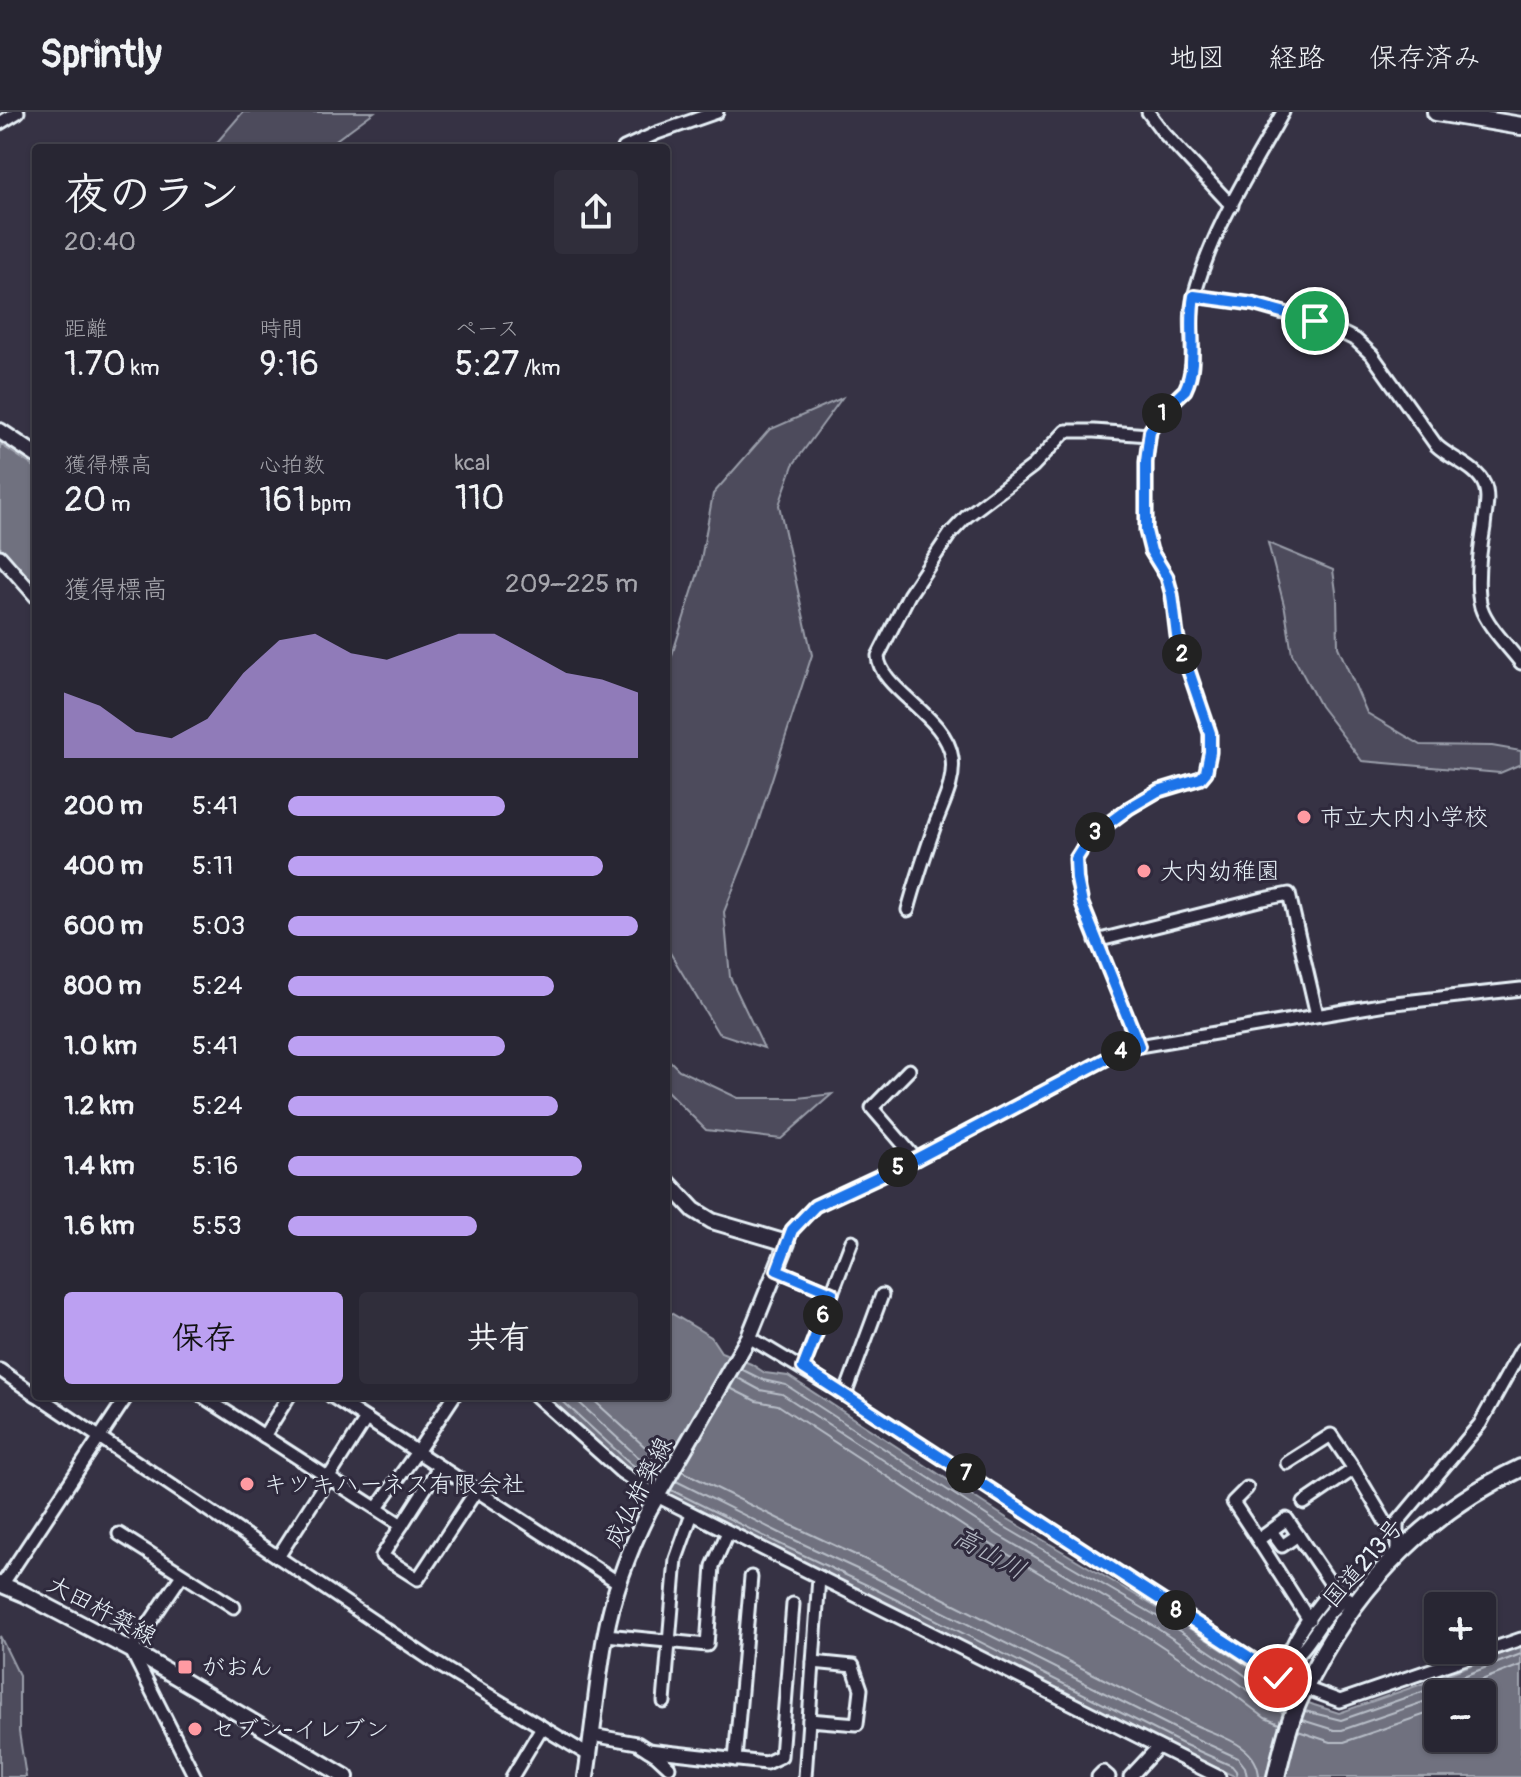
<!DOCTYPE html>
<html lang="ja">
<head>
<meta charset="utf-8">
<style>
	:root { --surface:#282633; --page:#302e3b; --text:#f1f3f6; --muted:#a5a5ac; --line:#44434e; --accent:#bca0f2 }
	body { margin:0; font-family:Pangolin,"Klee One",sans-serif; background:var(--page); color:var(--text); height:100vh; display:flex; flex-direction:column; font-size:30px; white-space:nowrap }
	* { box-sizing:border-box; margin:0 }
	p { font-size:26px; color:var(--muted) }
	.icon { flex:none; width:44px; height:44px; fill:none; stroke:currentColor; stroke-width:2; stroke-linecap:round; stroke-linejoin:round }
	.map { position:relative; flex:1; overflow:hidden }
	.sheet { position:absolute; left:32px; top:32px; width:638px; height:1256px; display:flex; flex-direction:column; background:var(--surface); border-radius:8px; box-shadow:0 2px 6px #0004,0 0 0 2px var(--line) }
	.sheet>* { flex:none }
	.buttons { position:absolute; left:1424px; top:1480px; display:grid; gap:16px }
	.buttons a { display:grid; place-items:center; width:72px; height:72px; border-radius:8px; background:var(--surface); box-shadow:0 2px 6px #0004,0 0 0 2px var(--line); font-size:40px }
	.pin { position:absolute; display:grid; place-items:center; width:68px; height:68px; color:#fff; margin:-34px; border:4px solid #fff; border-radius:50%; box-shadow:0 2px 8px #0007 }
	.km { position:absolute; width:40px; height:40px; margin:-20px; border-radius:50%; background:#222; color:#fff; font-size:22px; line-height:40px; text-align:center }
	.round { display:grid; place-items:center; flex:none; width:84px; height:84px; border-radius:8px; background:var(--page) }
	.summary { display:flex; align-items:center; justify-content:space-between; height:136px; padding:0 32px }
	h1 { font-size:44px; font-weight:600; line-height:60px }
	.stats { display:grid; grid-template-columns:repeat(3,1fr); gap:12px; height:136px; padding:8px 32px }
	.stats div { display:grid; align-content:center }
	.stats b { font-size:34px; font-weight:600 }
	.stats small { font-size:22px; font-weight:400 }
	.stats p { font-size:22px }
	.chart { height:224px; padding:16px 32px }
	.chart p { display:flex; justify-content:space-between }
	.chart svg { width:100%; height:144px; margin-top:8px; fill:var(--accent); opacity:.7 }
	.primary-button { display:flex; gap:16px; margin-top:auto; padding:16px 32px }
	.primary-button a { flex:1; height:92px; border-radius:8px; background:var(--accent); color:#111; font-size:32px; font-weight:600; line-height:92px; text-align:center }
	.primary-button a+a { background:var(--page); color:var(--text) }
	ul { padding:0 32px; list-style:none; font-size:26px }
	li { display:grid; grid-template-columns:128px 96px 1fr; align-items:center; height:60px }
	li i { height:20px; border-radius:10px; background:var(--accent) }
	header { display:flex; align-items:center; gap:48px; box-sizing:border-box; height:112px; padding:0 40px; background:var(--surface); border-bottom:2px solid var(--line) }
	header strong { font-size:38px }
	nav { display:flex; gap:44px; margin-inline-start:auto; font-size:28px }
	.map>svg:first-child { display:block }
	.green { fill:#4d4b5c; stroke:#9a9eaa; stroke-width:2 }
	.water { fill:#70717f; stroke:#a0a4af; stroke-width:2; fill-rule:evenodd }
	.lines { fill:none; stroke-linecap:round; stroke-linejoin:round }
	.shore { stroke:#b8bec8; stroke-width:2 }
	.minor-casing { stroke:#e8f1f8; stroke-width:17 }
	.major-casing { stroke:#e8f1f8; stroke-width:20 }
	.highway-casing { stroke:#e8f1f8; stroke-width:22 }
	.minor { stroke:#2f2a3d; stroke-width:11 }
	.major { stroke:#2f2a3d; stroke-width:14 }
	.highway { stroke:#2f2a3d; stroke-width:16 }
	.route-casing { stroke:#fff; stroke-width:16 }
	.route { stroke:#1a73e8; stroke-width:10 }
	.poi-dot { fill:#ff9aa2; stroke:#2f2a3d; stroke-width:3 }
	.labels { text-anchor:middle; stroke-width:6; stroke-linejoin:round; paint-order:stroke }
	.poi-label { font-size:24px; fill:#e8f1f8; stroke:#2f2a3d; text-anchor:start }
	.street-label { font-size:24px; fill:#e8f1f8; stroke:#2f2a3d }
	.water-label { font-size:26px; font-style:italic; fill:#b2b7c2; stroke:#2f2a3d }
</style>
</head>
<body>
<header>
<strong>Sprintly</strong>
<nav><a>地図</a><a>経路</a><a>保存済み</a></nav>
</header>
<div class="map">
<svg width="1521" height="1665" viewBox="0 0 1521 1665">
	<rect width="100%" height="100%" fill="#363244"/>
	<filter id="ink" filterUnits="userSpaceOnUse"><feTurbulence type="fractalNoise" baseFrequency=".0125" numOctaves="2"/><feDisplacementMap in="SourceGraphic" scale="16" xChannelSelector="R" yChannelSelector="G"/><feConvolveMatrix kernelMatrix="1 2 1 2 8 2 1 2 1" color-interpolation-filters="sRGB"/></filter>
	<g filter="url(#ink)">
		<g class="green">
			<polygon points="243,0 374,0 325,36 212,36"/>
			<polygon points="842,286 793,353 779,393 812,543 751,732 724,800 730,865 764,936 718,921 666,834 666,562 699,458 713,382 769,318"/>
			<polygon points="1268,431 1333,458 1337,487 1338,535 1367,601 1421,633 1492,634 1521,639 1521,652 1500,661 1362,649 1320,594 1292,542 1285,497"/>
			<polygon points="666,945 679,958 738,986 798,986 832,982 781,1027 706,1018 666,978"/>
			<polygon points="0,1524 19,1563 19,1620 26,1665 0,1665"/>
		</g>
		<g class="water">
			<polygon points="0,332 36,356 36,477 0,437"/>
			<path d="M666,1198L711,1225L721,1240L751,1252L765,1261L788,1264L1008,1407L1164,1500L1244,1552L1282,1581L1314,1593L1339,1601L1416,1574L1521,1534V1665H1236L1180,1639L865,1481L779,1440L666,1384L625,1358L545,1284H666ZM1438,1582H1482V1626H1438Z"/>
		</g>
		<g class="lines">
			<g class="shore">
				<polyline points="741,1257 763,1268 786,1273 1003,1414 1160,1506 1239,1559 1277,1588 1286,1591"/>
				<polyline points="736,1265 760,1278 782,1282 998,1423 1155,1515 1233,1567 1272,1596 1283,1601"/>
				<polyline points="730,1276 756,1289 778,1293 992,1433 1148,1525 1227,1577 1265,1606 1279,1612"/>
				<polyline points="557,1284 630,1351 656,1369"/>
				<polyline points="572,1284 637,1344 661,1360"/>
				<polyline points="589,1284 644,1334 667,1349"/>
				<path d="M682,1359L791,1413L879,1454L1193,1612C1218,1624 1258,1632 1259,1665"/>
				<polyline points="676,1369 786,1424 874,1465 1188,1623 1238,1646 1245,1655 1247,1665"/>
				<polyline points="671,1378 782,1433 869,1474 1183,1632 1232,1654 1236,1659 1237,1665"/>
				<polyline points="1445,1582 1521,1553"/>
				<polyline points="1305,1599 1341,1608 1419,1581 1521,1542"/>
				<polyline points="1302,1608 1334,1618 1342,1618 1438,1585"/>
				<polyline points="1298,1619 1331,1630 1344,1630 1438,1598"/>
			</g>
			<defs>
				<g id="minor">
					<polyline points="1148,0 1163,20 1232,94"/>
					<polyline points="0,11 18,0"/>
					<polyline points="624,36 657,21 717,0"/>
					<path d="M1194,184L1253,192L1328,214L1356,228L1372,243L1436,333C1449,346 1477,355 1484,372C1490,384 1485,401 1484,415C1480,438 1475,472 1481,495C1487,514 1509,535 1521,551"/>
					<polyline points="0,444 36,485"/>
					<path d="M908,798C916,768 926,739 936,710C944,689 955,669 952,646C947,604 879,577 878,544L909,483L950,422L967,404L1033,354L1066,319H1094L1149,323"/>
					<polyline points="1096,829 1263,787 1289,782 1317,903"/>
					<path d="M1139,934L1082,792L1077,767L1076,747L1090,725L1129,696L1158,679L1201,666L1206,660L1210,640V621L1177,524L1172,483L1167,465L1151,439L1146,419V350L1150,319L1163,299L1185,278C1200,249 1186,215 1194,185C1211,119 1250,59 1283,0"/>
					<polyline points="909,958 872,996 916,1047"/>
					<polyline points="787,1131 792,1118 815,1094 916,1047 1127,936 1386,892 1521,877"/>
					<polyline points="777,1158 832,1181"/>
					<polyline points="749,1225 837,1278 1266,1556 1278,1566 1340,1589 1521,1527"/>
					<polyline points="803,1256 852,1129"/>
					<polyline points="0,1258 36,1283"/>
					<polyline points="845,1283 882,1183"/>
					<polyline points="38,1284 439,1553 590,1644"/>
					<polyline points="202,1284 402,1413"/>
					<polyline points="331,1284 619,1471"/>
					<polyline points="536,1284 621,1360 657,1384 1219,1665"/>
					<polyline points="264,1324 289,1284"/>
					<polyline points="1287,1351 1331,1323 1354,1357 1395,1426"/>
					<polyline points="439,1355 382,1444 418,1467 476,1379"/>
					<polyline points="1247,1376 1233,1390 1258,1428"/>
					<polyline points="1304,1391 1354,1357"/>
					<polyline points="377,1396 417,1340 454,1284"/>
					<polyline points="1271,1419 1282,1434 1298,1423"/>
					<polyline points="119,1422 234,1495"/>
					<polyline points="1397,1442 1397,1411 1480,1312 1521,1238"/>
					<polyline points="278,1445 366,1307"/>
					<polyline points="182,1463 131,1538 195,1665"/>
					<polyline points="2,1473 127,1284"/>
					<polyline points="606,1523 707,1533 713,1454 728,1420"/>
					<path d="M1286,1551C1292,1525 1316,1495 1333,1475L1287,1407L1258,1428L1309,1508"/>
					<path d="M1266,1556C1272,1555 1280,1554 1285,1551C1312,1538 1319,1500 1348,1486L1354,1492"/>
					<polyline points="664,1590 676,1447 692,1402"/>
					<polyline points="809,1608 857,1612 861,1577 853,1554 813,1550"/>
					<polyline points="592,1623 637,1631 656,1643 669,1655"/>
					<polyline points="648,1638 766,1651 781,1644 793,1492"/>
					<polyline points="735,1648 751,1465"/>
					<polyline points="512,1665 542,1615"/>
					<polyline points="805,1665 819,1465"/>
					<polyline points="1098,1665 1103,1660 1109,1665"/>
					<polyline points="1130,1665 1158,1635"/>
				</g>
				<g id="major">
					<polyline points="0,319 36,343"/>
					<polyline points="0,1472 24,1482 131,1538 346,1665"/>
					<path d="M586,1665C593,1619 597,1571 605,1525C613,1481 629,1438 649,1398L749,1225L787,1131L712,1109L694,1098L666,1068"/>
				</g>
				<g id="highway">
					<polyline points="1436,0 1521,14"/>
					<path d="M1276,1665C1281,1643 1286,1621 1294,1600C1299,1585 1307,1571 1315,1556C1361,1468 1431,1398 1521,1356"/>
				</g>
			</defs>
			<use href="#minor" class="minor-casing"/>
			<use href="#major" class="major-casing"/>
			<use href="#highway" class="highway-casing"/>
			<use href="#minor" class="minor"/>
			<use href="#major" class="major"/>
			<use href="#highway" class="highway"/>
		</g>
	</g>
	<g class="lines" filter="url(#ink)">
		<defs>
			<path id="route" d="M1278,1566L1266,1556L803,1256L832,1181L777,1158L792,1118L815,1094L916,1047L1127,936L1139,934L1082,792L1077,767L1076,747L1090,725L1129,696L1158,679L1201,666L1206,660L1210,640V621L1177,524L1172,483L1167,465L1151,439L1146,419V350L1150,319L1163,299L1185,278C1199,249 1188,215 1194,184L1253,192L1315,209"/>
		</defs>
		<use href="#route" class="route-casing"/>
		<use href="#route" class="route"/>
	</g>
	<g class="poi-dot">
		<circle cx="1304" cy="705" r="8"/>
		<circle cx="1144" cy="759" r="8"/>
		<circle cx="247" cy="1372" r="8"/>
		<rect x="177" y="1547" width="16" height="16" rx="4"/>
		<circle cx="195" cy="1617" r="8"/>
	</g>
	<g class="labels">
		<g class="poi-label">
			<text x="1320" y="713">市立大内小学校</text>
			<text x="1160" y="767">大内幼稚園</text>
			<text x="263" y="1380">キツキハーネス有限会社</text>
			<text x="201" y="1563">がおん</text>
			<text x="211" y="1625">セブン-イレブン</text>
		</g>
		<g class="street-label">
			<text transform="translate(638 1380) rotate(-63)" y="8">成仏杵築線</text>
			<text transform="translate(1363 1451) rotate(-49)" y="8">国道213号</text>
			<text transform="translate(102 1498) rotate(28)" y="8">大田杵築線</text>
		</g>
		<g class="water-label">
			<text transform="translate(990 1441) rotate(29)" y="9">高山川</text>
		</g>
	</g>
</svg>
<div class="buttons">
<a>+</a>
<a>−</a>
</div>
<div class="pin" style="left:1315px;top:209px;background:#1e9e55"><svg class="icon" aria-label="arrive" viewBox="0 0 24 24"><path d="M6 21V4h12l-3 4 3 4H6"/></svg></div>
<div class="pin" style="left:1278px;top:1566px;background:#d93025"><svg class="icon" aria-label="check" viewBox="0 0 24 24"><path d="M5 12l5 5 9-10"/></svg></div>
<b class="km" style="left:1162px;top:301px">1</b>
<b class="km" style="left:1182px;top:542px">2</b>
<b class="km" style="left:1095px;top:720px">3</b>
<b class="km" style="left:1121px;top:939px">4</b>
<b class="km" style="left:898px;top:1055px">5</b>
<b class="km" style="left:823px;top:1203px">6</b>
<b class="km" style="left:966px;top:1361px">7</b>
<b class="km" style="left:1176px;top:1498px">8</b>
<section class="sheet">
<div class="summary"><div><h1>夜のラン</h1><p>20:40</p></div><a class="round"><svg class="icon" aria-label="share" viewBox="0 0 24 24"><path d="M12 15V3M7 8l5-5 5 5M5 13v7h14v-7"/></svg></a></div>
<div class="stats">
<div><p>距離</p><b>1.70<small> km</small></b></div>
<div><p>時間</p><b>9:16</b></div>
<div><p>ペース</p><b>5:27<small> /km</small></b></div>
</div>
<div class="stats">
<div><p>獲得標高</p><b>20<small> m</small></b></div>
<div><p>心拍数</p><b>161<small> bpm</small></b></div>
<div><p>kcal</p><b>110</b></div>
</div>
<div class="chart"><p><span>獲得標高</span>209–225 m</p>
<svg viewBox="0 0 160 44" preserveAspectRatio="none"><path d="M0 44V24L10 28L20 36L30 38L40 32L50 18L60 8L70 6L80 12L90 14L100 10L110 6L120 6L130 12L140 18L150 20L160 24V44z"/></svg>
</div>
<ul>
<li><b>200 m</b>5:41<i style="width:62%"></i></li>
<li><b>400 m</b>5:11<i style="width:90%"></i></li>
<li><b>600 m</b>5:03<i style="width:100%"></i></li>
<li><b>800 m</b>5:24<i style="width:76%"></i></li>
<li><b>1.0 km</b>5:41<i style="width:62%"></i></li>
<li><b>1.2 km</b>5:24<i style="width:77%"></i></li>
<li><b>1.4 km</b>5:16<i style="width:84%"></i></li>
<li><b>1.6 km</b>5:53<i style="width:54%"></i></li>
</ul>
<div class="primary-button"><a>保存</a><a>共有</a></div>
</section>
</div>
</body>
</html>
